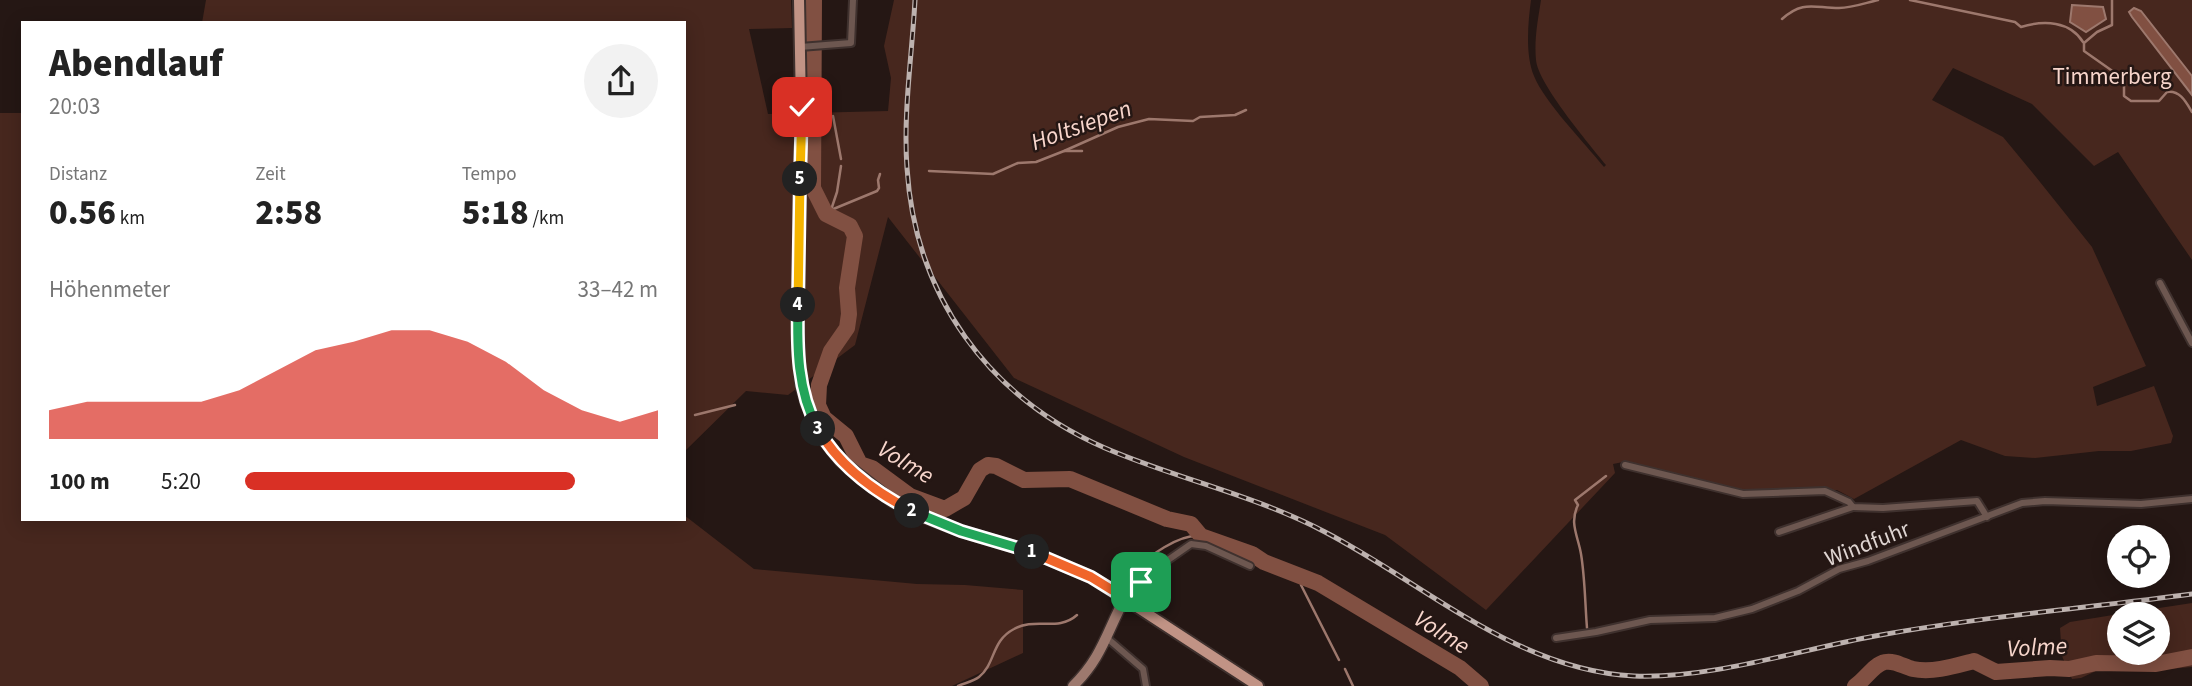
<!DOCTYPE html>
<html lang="de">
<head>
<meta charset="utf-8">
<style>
	:root { --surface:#fff; --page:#f2f2f2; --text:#222; --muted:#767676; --accent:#d93025 }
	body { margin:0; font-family:"Source Sans 3",sans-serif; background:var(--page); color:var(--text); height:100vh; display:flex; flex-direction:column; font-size:26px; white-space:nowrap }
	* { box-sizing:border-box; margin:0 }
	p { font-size:23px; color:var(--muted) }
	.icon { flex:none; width:38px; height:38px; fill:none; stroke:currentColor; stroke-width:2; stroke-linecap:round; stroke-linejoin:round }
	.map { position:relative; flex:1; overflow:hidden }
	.drawer { position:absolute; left:21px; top:21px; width:665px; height:500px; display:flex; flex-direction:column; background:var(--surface); border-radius:0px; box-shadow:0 4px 18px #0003 }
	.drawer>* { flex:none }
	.fabs { position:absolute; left:2107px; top:525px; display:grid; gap:14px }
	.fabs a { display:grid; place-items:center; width:63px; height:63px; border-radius:50%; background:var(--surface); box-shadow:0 4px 18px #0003; font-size:35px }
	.pin { position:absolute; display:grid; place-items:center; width:60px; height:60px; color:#fff; margin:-30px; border-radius:14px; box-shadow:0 4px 10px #0006 }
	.km { position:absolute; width:35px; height:35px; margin:-18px; border-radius:50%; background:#222; color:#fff; font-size:19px; line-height:35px; text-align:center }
	.round { display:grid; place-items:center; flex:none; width:74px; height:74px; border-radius:37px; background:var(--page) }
	.headline { display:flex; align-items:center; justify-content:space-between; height:119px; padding:0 28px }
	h1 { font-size:38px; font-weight:800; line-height:52px }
	.figures { display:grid; grid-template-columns:repeat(3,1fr); gap:10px; height:119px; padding:7px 28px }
	.figures div { display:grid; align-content:center }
	.figures b { font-size:35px; font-weight:800 }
	.figures small { font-size:19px; font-weight:400 }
	.figures p { font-size:19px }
	.chart { height:196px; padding:14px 28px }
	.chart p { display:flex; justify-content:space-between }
	.chart svg { width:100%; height:126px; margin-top:7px; fill:var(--accent); opacity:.7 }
	ul { padding:0 28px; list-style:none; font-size:23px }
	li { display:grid; grid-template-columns:112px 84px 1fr; align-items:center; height:52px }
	li i { height:18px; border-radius:9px; background:var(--accent) }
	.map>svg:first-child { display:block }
	.green { fill:#47271e }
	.water { fill:#815042; stroke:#9d786d; stroke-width:2 }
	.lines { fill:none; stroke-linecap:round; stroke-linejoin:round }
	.stream { stroke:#9d786d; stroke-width:2.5 }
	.river { stroke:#815042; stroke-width:16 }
	.street-casing { stroke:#3f312e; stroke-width:10 }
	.secondary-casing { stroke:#3f312e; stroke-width:13 }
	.primary-casing { stroke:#3f312e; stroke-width:14 }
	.street { stroke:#6d5750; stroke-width:6 }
	.secondary { stroke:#9d796e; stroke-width:10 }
	.primary { stroke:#c19385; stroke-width:10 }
	.rail-casing { stroke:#bdb2af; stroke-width:5 }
	.rail { stroke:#251714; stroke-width:2.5; stroke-dasharray:8; stroke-linecap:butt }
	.split-1-casing { stroke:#fff; stroke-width:14 }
	.split-2-casing { stroke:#fff; stroke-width:14 }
	.split-3-casing { stroke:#fff; stroke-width:14 }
	.split-4-casing { stroke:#fff; stroke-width:14 }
	.split-5-casing { stroke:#fff; stroke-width:14 }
	.split-6-casing { stroke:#fff; stroke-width:14 }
	.split-1 { stroke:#f0652b; stroke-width:9 }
	.split-2 { stroke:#22a559; stroke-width:9 }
	.split-3 { stroke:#f0652b; stroke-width:9 }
	.split-4 { stroke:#22a559; stroke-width:9 }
	.split-5 { stroke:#f5b400; stroke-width:9 }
	.split-6 { stroke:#f5b400; stroke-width:9 }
	.labels { text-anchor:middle; stroke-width:5; stroke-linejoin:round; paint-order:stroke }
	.park-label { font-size:23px; fill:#f7d5cb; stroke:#251714 }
	.street-label { font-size:23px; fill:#ded4d1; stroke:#251714 }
	.water-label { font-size:24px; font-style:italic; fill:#f8d6cc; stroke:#251714 }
</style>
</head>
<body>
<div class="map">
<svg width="2192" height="686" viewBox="0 0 2192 686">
	<rect width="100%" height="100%" fill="#251714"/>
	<g class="green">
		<path d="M206,0H791L792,28L749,29L768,114L888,111L891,78L884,46L894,0H1531C1528,23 1525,54 1534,76C1545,103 1584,142 1604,167L1606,165C1590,145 1538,84 1536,60C1534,39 1538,20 1541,0H2192V260L2118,152L2094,166L2032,104L1953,68L1932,100L2003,137L2036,177L2092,247L2146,366L2093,387L2097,406L2154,386L2173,436L2171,443L2131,451H2099L2035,458L2005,456L1961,440L1854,499L1837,490L1737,489L1623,462L1613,464L1615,473L1486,610L1385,535L1184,457L1014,378L888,217L855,345L788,395L746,391L684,452V23H202Z"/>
		<polygon points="0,113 23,113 23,520 684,520 684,515 754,569 917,584 965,585 1023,590 1023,653 952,686 0,686"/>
		<polygon points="2192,603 2192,667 2144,671 2096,671 2081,678 2072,679 2062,656 2060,628 2070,622 2119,614 2119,653 2158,653 2158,614 2120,614"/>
	</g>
	<g class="water">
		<polygon points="2072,5 2103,7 2106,19 2086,32 2070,22"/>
		<polygon points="2134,8 2141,11 2192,76 2192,95 2132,17 2129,12"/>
	</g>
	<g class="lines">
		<g class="stream">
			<path d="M1910,0L2015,22L2021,27C2044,20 2070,21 2083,42"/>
			<path d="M2112,0V25L2097,32L2084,43V51L2111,70L2124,82V96L2131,101H2159L2167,92C2180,90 2186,102 2192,112"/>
			<path d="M1782,19C1803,0 1814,8 1839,8C1852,8 1865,3 1878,0"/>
			<polyline points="833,116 841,159"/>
			<polyline points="1064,151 1082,151"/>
			<polyline points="929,171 993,174 1018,163 1036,162 1064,151 1118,127 1149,119 1193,121 1200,117 1235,115 1246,110"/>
			<polyline points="831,210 837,192 841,166"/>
			<polyline points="828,215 831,210 877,191 879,188 878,180 880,174"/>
			<polyline points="695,415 735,405"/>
			<path d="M1124,577C1143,562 1176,533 1201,536"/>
			<polyline points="1301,577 1301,585 1339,660"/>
			<path d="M1587,628C1585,603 1585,578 1581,554C1578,536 1569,523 1578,505L1575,500L1606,476"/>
			<polyline points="1345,669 1353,686"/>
			<path d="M958,686C965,683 974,681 979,677C996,663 991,641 1014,629C1035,617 1058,632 1077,615"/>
		</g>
		<g class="river">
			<polyline points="814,0 813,188 826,214 850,226 855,236 847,288 849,314 847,328 831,351 819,385 818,405 824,418 846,436 860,464 872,468 910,496 945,509 964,498 980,470 988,465 996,466 1024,480 1070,479 1167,519 1191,524 1201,536 1252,554 1264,562 1318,583 1460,668 1481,686"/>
			<path d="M1855,686C1865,680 1874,664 1885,662C1895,660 1904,667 1913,669C1933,673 1955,666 1974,661L1996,672L2050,668L2069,669L2096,663L2156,664L2192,657"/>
		</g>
		<defs>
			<g id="street">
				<polyline points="800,47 851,43 853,0"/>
				<polyline points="2160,283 2192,343"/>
				<polyline points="1625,465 1743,494 1825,491 1849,502 1853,507 1883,508 1977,501 1987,517"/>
				<polyline points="1779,532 1853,507"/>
				<polyline points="1125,598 1158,567 1191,544 1206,546 1250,566"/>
				<polyline points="1107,638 1143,669 1146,686"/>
				<polyline points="1556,638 1596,632 1650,620 1715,618 1752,609 1798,591 1839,569 1868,561 2022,503 2045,501 2141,504 2192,499"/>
			</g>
			<path id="secondary" d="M1073,686C1102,658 1107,631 1125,598"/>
			<polyline id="primary" points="799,0 801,107 798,319 799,358 801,384 807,405 824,440 841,461 892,501 924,517 961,531 1035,553 1091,577 1258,686"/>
		</defs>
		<use href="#street" class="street-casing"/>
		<use href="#secondary" class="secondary-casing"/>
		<use href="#primary" class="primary-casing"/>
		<use href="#street" class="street"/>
		<use href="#secondary" class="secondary"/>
		<use href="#primary" class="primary"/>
		<defs>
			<path id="rail" d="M915,0C912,55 903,113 907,168C915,296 988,397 1105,448C1177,479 1255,495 1325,532C1425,584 1516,670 1634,676C1712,679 1798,650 1875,636C1979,617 2087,608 2192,594"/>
		</defs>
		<use href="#rail" class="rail-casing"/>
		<use href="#rail" class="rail"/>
	</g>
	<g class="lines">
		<defs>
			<polyline id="split-1" points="1032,552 1091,577 1125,598 1141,582"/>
			<polyline id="split-2" points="912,511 961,531 1032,552"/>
			<path id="split-3" d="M818,429C839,466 875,492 912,511"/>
			<path id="split-4" d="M798,305C797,347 797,391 818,429"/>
			<polyline id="split-5" points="798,305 800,179"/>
			<polyline id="split-6" points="800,179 802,107"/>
		</defs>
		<use href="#split-1" class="split-1-casing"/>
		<use href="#split-2" class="split-2-casing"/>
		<use href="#split-3" class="split-3-casing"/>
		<use href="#split-4" class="split-4-casing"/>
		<use href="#split-5" class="split-5-casing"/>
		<use href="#split-6" class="split-6-casing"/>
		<use href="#split-1" class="split-1"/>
		<use href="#split-2" class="split-2"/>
		<use href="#split-3" class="split-3"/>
		<use href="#split-4" class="split-4"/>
		<use href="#split-5" class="split-5"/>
		<use href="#split-6" class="split-6"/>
	</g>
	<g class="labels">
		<g class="park-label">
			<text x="2112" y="84">Timmerberg</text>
		</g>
		<g class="street-label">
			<text transform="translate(1867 543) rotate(-21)" y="8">Windfuhr</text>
		</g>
		<g class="water-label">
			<text transform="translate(1081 125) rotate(-20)" y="8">Holtsiepen</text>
			<text transform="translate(906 462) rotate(31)" y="8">Volme</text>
			<text transform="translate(1442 632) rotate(32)" y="8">Volme</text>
			<text transform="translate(2037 647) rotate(-3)" y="8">Volme</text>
		</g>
	</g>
</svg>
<div class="fabs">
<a><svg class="icon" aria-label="locate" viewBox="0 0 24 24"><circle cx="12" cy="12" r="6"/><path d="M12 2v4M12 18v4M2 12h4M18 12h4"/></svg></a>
<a><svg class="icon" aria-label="layers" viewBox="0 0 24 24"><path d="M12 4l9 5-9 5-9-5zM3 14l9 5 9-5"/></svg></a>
</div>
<div class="pin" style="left:1141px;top:582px;background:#1e9e55"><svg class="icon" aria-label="arrive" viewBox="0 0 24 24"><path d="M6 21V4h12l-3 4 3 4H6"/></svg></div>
<div class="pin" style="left:802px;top:107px;background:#d93025"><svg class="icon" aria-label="check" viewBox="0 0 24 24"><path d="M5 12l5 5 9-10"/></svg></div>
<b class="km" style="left:1032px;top:552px">1</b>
<b class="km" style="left:912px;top:511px">2</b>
<b class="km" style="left:818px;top:429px">3</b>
<b class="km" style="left:798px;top:305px">4</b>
<b class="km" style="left:800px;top:179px">5</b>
<section class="drawer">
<div class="headline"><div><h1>Abendlauf</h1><p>20:03</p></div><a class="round"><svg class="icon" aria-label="share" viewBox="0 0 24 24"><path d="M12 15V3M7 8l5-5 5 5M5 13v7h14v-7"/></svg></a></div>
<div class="figures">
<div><p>Distanz</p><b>0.56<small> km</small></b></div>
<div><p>Zeit</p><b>2:58</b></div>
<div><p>Tempo</p><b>5:18<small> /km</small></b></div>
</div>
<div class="chart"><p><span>Höhenmeter</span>33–42 m</p>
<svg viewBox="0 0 160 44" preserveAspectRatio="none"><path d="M0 44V34L10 31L20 31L30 31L40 31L50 27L60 20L70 13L80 10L90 6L100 6L110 10L120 17L130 27L140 34L150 38L160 34V44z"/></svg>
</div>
<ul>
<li><b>100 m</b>5:20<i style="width:80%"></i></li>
</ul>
</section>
</div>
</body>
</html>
